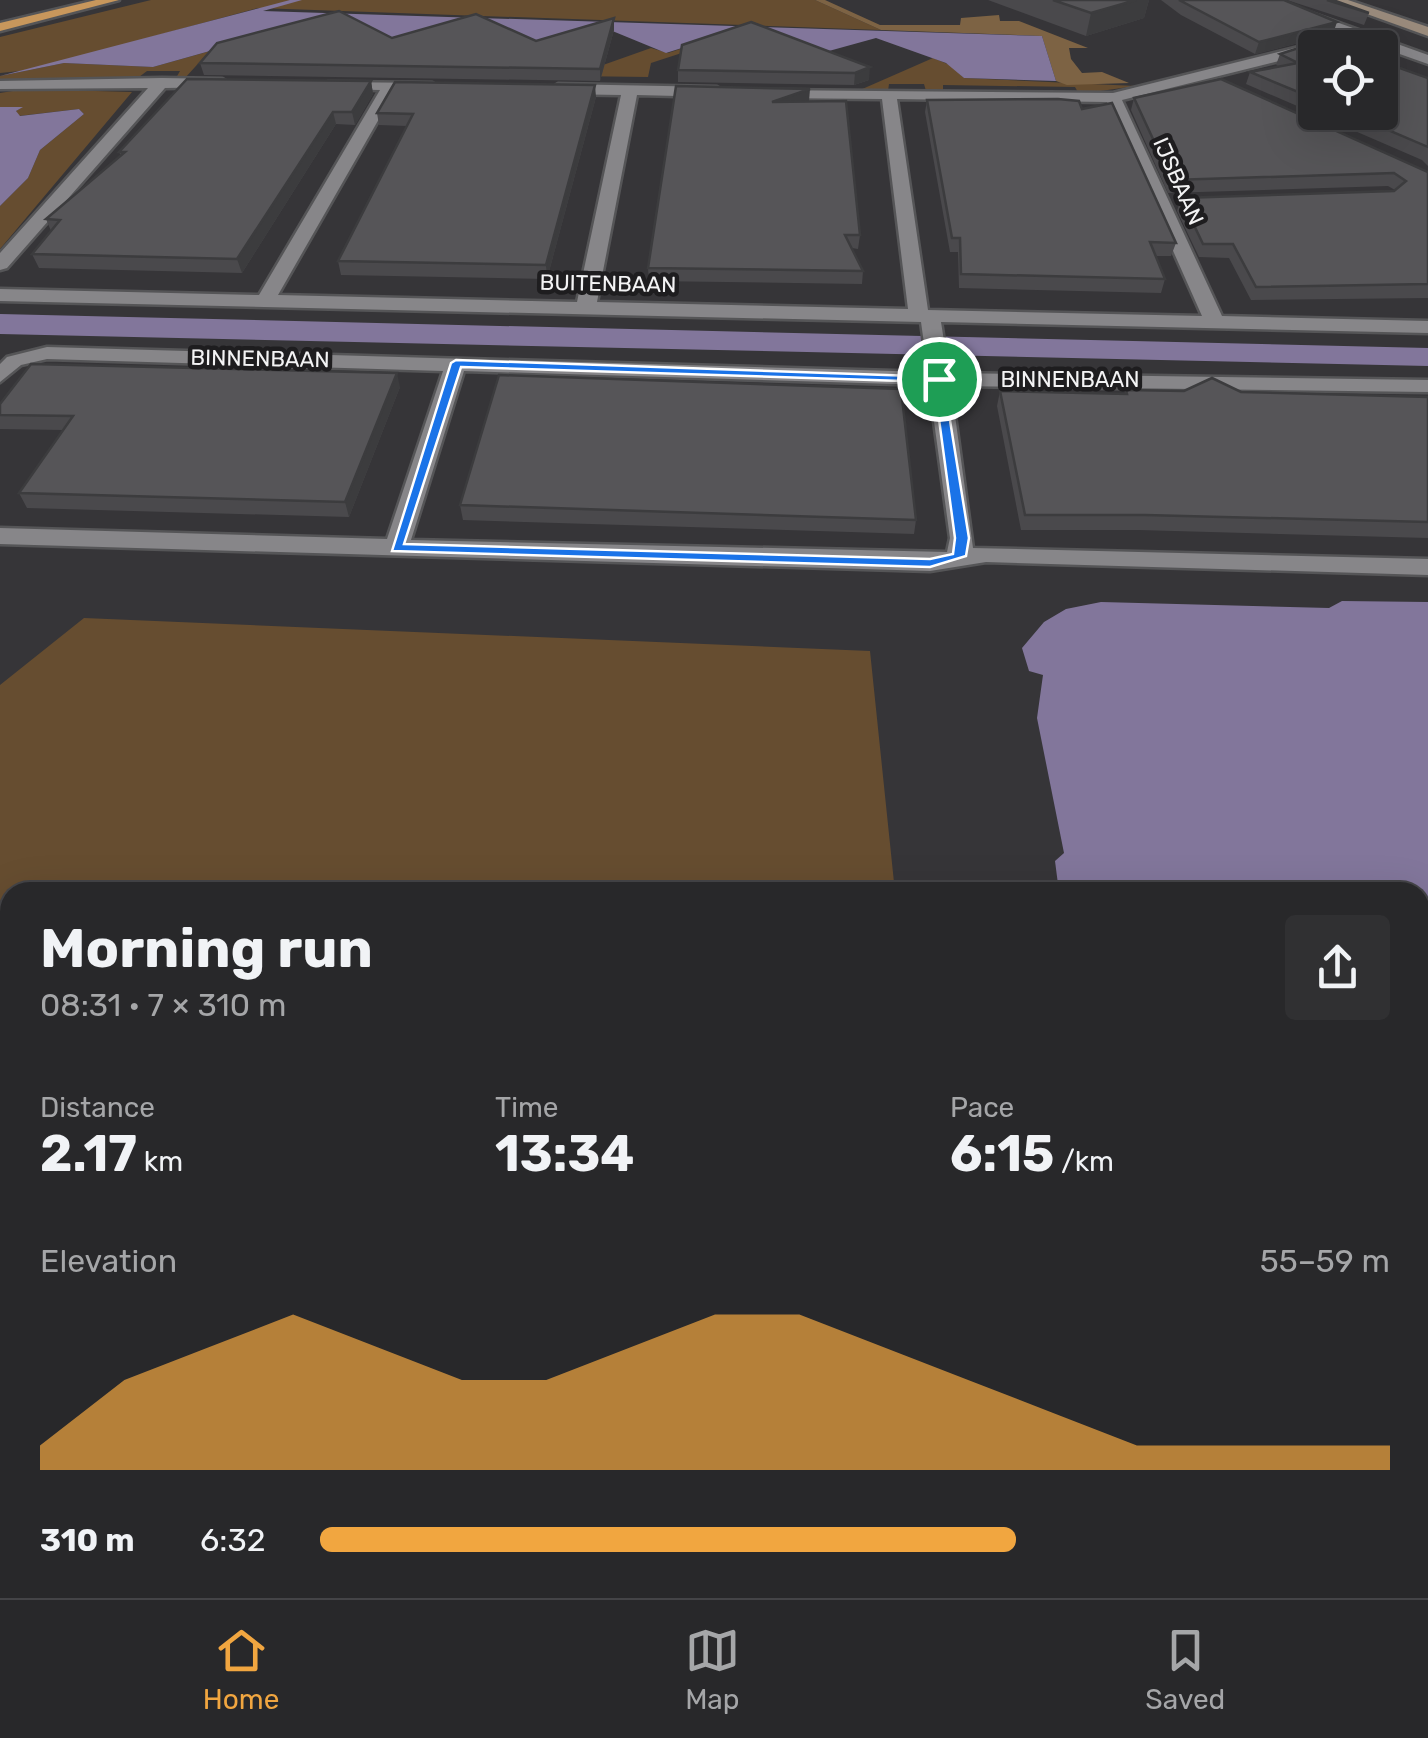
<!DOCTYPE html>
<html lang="en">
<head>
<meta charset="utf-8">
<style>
	:root { --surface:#28282a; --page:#303032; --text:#f1f3f6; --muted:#a5a6a8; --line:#444447; --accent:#f1a640 }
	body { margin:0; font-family:Rubik,sans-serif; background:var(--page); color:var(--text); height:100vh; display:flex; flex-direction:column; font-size:38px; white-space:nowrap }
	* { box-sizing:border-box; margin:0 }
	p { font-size:32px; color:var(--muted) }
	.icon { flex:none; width:55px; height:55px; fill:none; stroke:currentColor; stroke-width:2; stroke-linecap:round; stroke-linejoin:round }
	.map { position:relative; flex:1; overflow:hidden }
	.side { position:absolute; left:0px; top:882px; width:1430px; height:718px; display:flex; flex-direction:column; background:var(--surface); border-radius:30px 30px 0 0; box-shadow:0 10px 40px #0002,0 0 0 2px var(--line) }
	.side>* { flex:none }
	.fabs { position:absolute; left:1298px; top:30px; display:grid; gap:20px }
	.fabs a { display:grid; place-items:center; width:100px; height:100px; border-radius:10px; background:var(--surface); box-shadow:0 10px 40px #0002,0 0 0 2px var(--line); font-size:50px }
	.pin { position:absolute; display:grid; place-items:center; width:85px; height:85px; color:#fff; margin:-42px; border:5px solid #fff; border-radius:50%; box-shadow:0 2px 10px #0007 }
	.round { display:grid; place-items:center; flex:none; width:105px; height:105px; border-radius:10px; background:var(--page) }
	.head { display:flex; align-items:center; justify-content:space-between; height:170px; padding:0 40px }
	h1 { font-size:55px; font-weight:700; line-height:75px }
	.metrics { display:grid; grid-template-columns:repeat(3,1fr); gap:15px; height:170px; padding:10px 40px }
	.metrics div { display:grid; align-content:center }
	.metrics b { font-size:50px; font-weight:700 }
	.metrics small { font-size:28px; font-weight:400 }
	.metrics p { font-size:28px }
	.chart { height:280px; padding:20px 40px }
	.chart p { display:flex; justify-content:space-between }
	.chart svg { width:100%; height:180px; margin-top:10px; fill:var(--accent); opacity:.7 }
	ul { padding:0 40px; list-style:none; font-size:32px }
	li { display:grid; grid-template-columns:160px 120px 1fr; align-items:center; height:75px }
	li i { height:25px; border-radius:12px; background:var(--accent) }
	.dock { display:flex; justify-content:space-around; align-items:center; height:140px; border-top:2px solid var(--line); background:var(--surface); font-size:28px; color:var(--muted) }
	.dock a { display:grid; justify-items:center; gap:5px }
	.dock .on { color:var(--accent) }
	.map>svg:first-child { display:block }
	.green { fill:#664d30 }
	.forest { fill:#7d6344 }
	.water { fill:#82769b }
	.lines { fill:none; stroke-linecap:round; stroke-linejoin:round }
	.street-casing { stroke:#555557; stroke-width:5 }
	.secondary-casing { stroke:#555557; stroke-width:5 }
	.highway-casing { stroke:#555557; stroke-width:5 }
	.street { fill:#878689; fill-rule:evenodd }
	.secondary { fill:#9a8b7c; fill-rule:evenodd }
	.highway { fill:#c8975c; fill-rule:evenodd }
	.wall { fill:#4a494c }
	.shaded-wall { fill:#3c3c3e }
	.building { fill:#565558; stroke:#3c3c3e; stroke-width:2.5 }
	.route { fill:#1a73e8; stroke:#fff; stroke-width:2.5; fill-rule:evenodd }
	.labels { text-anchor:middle; stroke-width:9; stroke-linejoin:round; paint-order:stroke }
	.far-street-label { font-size:22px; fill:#f3f3f4; stroke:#1e1d1f }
</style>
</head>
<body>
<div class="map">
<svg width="1428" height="1598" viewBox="0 0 1428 1598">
	<rect width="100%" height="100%" fill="#363538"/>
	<g class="green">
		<polygon points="151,0 815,0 881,30 258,8 30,70 0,73 0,37"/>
		<polygon points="322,20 334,21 205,56 185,78 176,78 180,71 147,71 139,77 0,80 0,76 64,63 153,67"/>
		<polygon points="736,31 743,33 651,63 648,77 572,76 651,48 668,53"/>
		<polygon points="933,58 950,65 964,78 1136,86 1079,94 1075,87 943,85 943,91 926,91 924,84 889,84 888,91 860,90"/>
		<polygon points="25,89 132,92 0,249 0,206 28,178 40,150 84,114 79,109 18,116 16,111 22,107 0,107 0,93"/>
		<polygon points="84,618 870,651 895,892 10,892 10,1098 0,1066 0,685"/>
		<polygon points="0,1343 10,1368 10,1590 98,1590 101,1598 0,1598"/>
	</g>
	<polygon class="forest" points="815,0 825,0 880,25 960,25 961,18 999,15 1000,21 1019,21 1088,48 1069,48 1071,59 1082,73 1102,72 1129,83 1067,85 1056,81 1042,36 881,30"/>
	<g class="water">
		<polygon points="290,0 302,0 263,11 1042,36 1056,81 964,78 946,63 876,38 818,54 729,33 666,53 610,30 544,44 393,42 306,24 153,67 64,63 0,76"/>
		<polygon points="0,107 23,107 16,111 20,116 79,109 84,114 40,150 28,178 0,206"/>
		<polygon points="0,314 1428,348 1428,366 0,334"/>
		<polygon points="1342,601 1428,602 1428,970 1420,970 1420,892 1059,892 1055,861 1064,853 1037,718 1043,675 1029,671 1022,648 1044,622 1066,609 1101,602 1329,608"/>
	</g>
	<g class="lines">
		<defs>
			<g id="street">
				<path d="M1256,0H1275L1428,55V64L1360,40L1315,48V52L1122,100L1222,316L1428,321V333L941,322L949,373L1428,380V392L951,386L973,548L1428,559V575L986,562L930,571L0,544V528L387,539L443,371L47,359L21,365L0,382V364L7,357L47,347L928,372L921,322L0,301V289L259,295L380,90L333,89L328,88V82L432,83L439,87L432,91H395L278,295L577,302L621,95L558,94L550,89L558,84L717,87L725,92L717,97L637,95L597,302L908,309L882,99L768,98L760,93L763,90L1113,93L1347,35ZM897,99L1107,102L1202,316L928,310ZM464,371L929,385L950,538L947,552L411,540Z"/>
				<polygon points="162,78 222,79 229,83 222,87 165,88 7,268 0,270 0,253 148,88 0,89 0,81"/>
				<rect x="1420" y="1053" width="8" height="34"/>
				<polygon points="515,1590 561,1590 560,1598 514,1598"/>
				<polygon points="1093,1590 1141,1590 1144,1598 1096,1598"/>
			</g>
			<polygon id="secondary" points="1328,0 1348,0 1428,27 1428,36"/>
			<polygon id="highway" points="96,0 119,0 0,31 0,23"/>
		</defs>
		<use href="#street" class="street-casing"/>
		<use href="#secondary" class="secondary-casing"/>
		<use href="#highway" class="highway-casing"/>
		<use href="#street" class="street"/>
		<use href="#secondary" class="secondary"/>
		<use href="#highway" class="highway"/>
	</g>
	<g class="wall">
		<polygon points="988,0 1149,0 1144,18 1086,36"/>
		<polygon points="1161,0 1284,0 1333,34 1255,54 1181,15"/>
		<polygon points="1287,0 1333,0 1369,13 1364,25"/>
		<polygon points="751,22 869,80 854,85 678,82 678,70"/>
		<polygon points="614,30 600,81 204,75 200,63 392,38 536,41"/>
		<polygon points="1315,48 1315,112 1380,112 1428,78 1428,166 1422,160 1246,84 1250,72 1278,66 1276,65 1280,54"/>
		<polygon points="371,81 373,94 355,125 336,124 242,273 39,268 32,254 51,231 46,219 121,156 119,152"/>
		<polygon points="596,97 547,279 341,275 338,261 407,126 379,125 377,113"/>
		<polygon points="1134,98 1428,172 1428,298 1251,300 1229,258 1199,257 1177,211 1181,198 1395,190 1388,186 1168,193 1131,110"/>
		<polygon points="927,100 1082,109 1176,243 1171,256 1155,256 1165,279 1161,293 959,288 958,252 950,252 925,112"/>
		<polygon points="809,101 860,235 858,249 852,248 863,271 862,284 649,281 648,268"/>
		<polygon points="400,387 349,517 27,508 19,493 63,430 0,429 0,404"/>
		<polygon points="1126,390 1428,397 1428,538 1139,530 1021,530 997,406 1000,391 1124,394"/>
		<polygon points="460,505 916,520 914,534 463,520"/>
		<polygon points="1420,1138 1428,1139 1428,1436 1420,1435"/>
		<polygon points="1237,1590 1420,1590 1428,1598 1238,1598"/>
	</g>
	<g class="shaded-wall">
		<polygon points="1136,0 1149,0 1144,18 1086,36 1091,13"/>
		<polygon points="614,18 614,30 600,81 600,69"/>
		<polygon points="1337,22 1333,34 1255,54 1259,42"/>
		<polygon points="870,67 869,80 854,85 855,73"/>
		<polygon points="371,81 373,94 355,125 352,112"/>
		<polygon points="595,85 596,97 547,279 546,265"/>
		<polygon points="810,89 809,101 772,102"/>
		<polygon points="333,112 336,124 242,273 237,259"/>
		<polygon points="397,373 400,387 349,517 345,502"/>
	</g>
	<g class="building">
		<polygon points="1053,0 1136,0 1091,13"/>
		<polygon points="1179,0 1284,0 1337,22 1259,42"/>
		<polygon points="1327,0 1333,0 1369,13"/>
		<polygon points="339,11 392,38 476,14 536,41 614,18 600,69 200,63 217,43"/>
		<polygon points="751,22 870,67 855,73 678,70 682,45"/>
		<polygon points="1323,40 1345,48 1315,48 1315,99 1250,72 1298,63 1280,54"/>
		<polygon points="1380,61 1428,78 1428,147 1346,112 1380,112"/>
		<polygon points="187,79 371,81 352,112 333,112 237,259 32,254 60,220 46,219 125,152 119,152"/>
		<polygon points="1221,79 1428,172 1428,284 1256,287 1233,244 1203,244 1181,198 1394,191 1406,181 1394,173 1172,180 1134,98"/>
		<polygon points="395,82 595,85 546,265 338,261 413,114 377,113"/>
		<polygon points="676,86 810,89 772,102 846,101 860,235 845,235 863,271 648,268"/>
		<polygon points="1058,99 1079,101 1082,109 1112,103 1176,243 1150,242 1165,279 961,274 960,238 952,238 927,100"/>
		<polygon points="31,364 397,373 345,502 19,493 73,416 0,415 0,404"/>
		<polygon points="499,375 901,389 916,520 460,505"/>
		<polygon points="1212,378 1241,392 1428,397 1428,522 1145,515 1025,515 1000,391 1127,394 1126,390 1184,391"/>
		<polygon points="1218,889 1295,892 1296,892 1219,892"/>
		<polygon points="1420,1138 1428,1139 1428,1429 1420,1429"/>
		<polygon points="1420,1534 1428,1535 1428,1598 1252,1598 1251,1590 1420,1590"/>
	</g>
	<path class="route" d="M456,360L943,377L969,538L966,556L930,567L392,551L451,363ZM461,367L934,382L955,538L953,554L930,559L404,544Z"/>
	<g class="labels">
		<g class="far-street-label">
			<text transform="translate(1179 181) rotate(66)" y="8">IJSBAAN</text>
			<text transform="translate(608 283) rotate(1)" y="8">BUITENBAAN</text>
			<text transform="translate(260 358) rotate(1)" y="8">BINNENBAAN</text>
			<text x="1070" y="387">BINNENBAAN</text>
		</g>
	</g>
</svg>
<div class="fabs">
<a><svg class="icon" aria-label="locate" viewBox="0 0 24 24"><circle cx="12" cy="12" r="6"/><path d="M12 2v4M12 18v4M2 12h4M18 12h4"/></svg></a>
</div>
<div class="pin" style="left:939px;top:379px;background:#1e9e55"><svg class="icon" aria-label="arrive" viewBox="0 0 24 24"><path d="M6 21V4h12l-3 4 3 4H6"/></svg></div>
<section class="side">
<div class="head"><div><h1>Morning run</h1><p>08:31 · 7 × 310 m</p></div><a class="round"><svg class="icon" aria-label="share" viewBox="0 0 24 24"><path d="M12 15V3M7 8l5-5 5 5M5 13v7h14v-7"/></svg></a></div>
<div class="metrics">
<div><p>Distance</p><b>2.17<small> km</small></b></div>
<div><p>Time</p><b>13:34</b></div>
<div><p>Pace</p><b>6:15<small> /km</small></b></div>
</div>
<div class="chart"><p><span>Elevation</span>55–59 m</p>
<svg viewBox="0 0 160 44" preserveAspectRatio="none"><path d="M0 44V38L10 22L20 14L30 6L40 14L50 22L60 22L70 14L80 6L90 6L100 14L110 22L120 30L130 38L140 38L150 38L160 38V44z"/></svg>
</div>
<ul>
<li><b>310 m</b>6:32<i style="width:65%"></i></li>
</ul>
</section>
</div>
<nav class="dock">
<a class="on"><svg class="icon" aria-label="home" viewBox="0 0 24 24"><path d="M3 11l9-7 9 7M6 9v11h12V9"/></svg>Home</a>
<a><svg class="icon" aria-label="map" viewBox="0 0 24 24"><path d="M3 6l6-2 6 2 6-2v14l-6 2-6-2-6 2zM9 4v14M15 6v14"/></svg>Map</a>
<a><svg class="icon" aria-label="saved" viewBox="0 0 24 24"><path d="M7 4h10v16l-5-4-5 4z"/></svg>Saved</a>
</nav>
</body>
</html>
